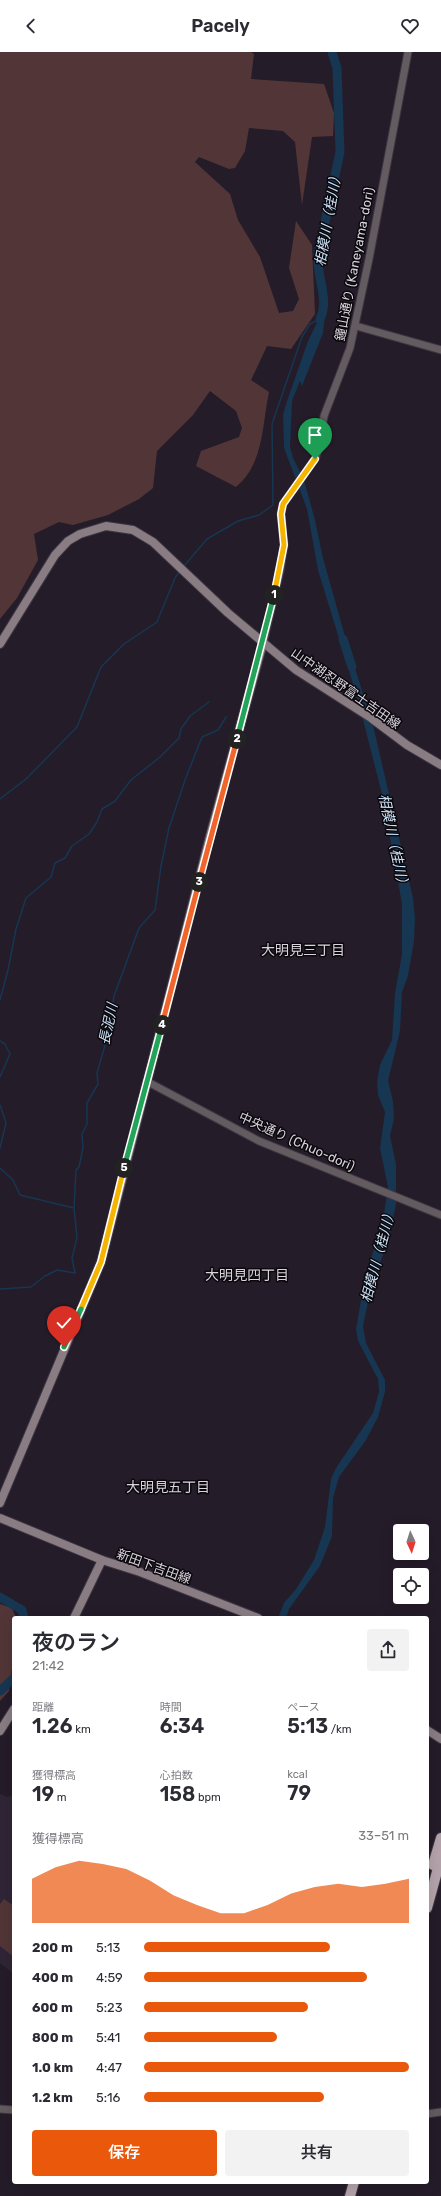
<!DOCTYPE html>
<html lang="ja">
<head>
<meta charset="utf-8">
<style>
	:root { --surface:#fff; --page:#f2f2f3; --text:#2b2b33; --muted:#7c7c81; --accent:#ea580c }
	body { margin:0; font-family:Rubik,"Noto Sans JP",sans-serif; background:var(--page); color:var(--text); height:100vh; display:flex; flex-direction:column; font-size:15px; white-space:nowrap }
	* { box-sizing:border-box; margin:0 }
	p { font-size:13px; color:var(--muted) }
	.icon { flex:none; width:22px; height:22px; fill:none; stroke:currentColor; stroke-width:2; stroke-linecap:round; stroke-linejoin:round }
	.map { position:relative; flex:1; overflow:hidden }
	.drawer { position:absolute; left:12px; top:1564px; width:417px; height:568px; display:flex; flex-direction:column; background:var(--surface); border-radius:4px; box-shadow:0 4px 16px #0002 }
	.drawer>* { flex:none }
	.needle { width:26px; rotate:176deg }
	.buttons { position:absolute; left:393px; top:1472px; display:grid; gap:8px }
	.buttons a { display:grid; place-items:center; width:36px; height:36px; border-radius:4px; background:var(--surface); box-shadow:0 4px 16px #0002; font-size:20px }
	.pin { position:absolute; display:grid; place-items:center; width:34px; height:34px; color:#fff; margin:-41px -17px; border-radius:50% 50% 50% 0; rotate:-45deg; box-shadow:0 0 4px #0007 }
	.pin .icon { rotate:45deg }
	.km { position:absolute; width:20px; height:20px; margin:-10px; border-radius:50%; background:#222; color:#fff; font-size:11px; line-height:20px; text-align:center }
	.round { display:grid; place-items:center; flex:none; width:42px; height:42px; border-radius:4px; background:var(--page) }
	.overview { display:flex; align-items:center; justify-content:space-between; height:68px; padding:0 20px }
	h1 { font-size:22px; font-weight:600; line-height:30px }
	.metrics { display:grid; grid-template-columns:repeat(3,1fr); gap:6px; height:68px; padding:4px 20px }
	.metrics div { display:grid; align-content:center }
	.metrics b { font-size:20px; font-weight:600 }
	.metrics small { font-size:11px; font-weight:400 }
	.metrics p { font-size:11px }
	.chart { height:112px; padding:8px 20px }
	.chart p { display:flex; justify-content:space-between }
	.chart svg { width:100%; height:72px; margin-top:4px; fill:var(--accent); opacity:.7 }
	.primary-button { display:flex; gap:8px; margin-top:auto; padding:8px 20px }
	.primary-button a { flex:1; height:46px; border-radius:4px; background:var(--accent); color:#fff; font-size:16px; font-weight:600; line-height:46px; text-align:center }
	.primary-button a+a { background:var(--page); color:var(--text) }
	ul { padding:0 20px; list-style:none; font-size:13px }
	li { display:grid; grid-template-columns:64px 48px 1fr; align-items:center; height:30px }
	li i { height:10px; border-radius:5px; background:var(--accent) }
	header { display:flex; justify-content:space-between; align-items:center; height:52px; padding:0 20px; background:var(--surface); font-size:18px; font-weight:600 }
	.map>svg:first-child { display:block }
	.built { fill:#2f2536 }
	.green { fill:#523637 }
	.water { fill:#163652 }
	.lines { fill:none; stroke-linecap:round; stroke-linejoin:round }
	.stream { stroke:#163652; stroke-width:1.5 }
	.river { stroke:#163652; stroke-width:9 }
	.tertiary-casing { stroke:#3d3642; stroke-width:9 }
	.secondary-casing { stroke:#3d3642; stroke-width:10 }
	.trunk-casing { stroke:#3d3642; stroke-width:12 }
	.tertiary { stroke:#635b5f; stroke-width:7 }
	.secondary { stroke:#897d83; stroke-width:8 }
	.trunk { stroke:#b5a3ac; stroke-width:10 }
	.split-1-casing { stroke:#fff; stroke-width:8 }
	.split-2-casing { stroke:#fff; stroke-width:8 }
	.split-3-casing { stroke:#fff; stroke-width:8 }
	.split-4-casing { stroke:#fff; stroke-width:8 }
	.split-5-casing { stroke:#fff; stroke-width:8 }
	.split-6-casing { stroke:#fff; stroke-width:8 }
	.split-7-casing { stroke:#fff; stroke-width:8 }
	.split-1 { stroke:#f5b400; stroke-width:5 }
	.split-2 { stroke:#22a559; stroke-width:5 }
	.split-3 { stroke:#f0652b; stroke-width:5 }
	.split-4 { stroke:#f0652b; stroke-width:5 }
	.split-5 { stroke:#22a559; stroke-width:5 }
	.split-6 { stroke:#f5b400; stroke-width:5 }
	.split-7 { stroke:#22a559; stroke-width:5 }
	.labels { text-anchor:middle; stroke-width:3; stroke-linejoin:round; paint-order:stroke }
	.street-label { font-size:13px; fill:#d9d3dc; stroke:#0b080d }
	.water-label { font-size:14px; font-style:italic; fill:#cde3f8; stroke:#0b080d }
	.neighbourhood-label { font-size:14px; fill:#d9d3dc; stroke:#0b080d }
</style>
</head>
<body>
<header><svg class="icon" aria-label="back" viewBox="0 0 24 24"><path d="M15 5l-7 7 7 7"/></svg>Pacely<svg class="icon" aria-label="heart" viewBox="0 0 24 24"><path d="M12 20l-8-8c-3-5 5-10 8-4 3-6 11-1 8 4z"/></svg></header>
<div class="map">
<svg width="441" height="2144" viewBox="0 0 441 2144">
	<rect width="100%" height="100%" fill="#241c29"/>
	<polygon class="built" points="0,1742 7,1745 14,1743 14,1922 0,1911"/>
	<g class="green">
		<path d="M0,0H251L254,2L251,27L324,32L334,61L333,84L312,85L302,153L295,90L283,79L249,76L245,99L235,116L229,117L199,105L195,110L230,142L238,168L260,205L279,261L293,259L299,247L289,216L296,169L312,193L315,262L291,297L267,294L251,328L269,340C262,373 264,412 236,435L196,414L201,399L239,385L242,376L236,359L210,339L193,363L157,399L153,436L139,447L108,463L73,473L59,470L34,482L38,508L17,546L0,567Z"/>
		<polygon points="0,1552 12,1556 16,1566 14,1566 14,1601 9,1639 0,1649"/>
		<polygon points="4,1847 14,1854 14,1905 0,1894 0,1852"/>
	</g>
	<polygon class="water" points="326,252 323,281 302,334 300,329 292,349 290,395 293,406 304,428 315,468 323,506 348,595 346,598 348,604 352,607 373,673 413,846 415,867 414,889 408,924 402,940 400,979 388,1029 393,1049 394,1067 390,1084 396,1112 396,1152 390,1182 370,1241 363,1274 366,1291 385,1328 385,1340 378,1365 366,1388 339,1425 333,1446 332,1484 320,1514 289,1557 286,1566 278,1566 284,1551 296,1537 314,1508 325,1475 331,1427 336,1416 373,1361 379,1340 378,1327 358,1289 356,1277 364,1231 384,1162 388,1135 380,1096 385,1060 378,1043 377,1030 380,1013 392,988 395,941 402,902 402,852 382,742 358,648 318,518 307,457 284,396 283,363 287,349 308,289"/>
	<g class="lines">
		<g class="stream">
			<polyline points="184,514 207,487 238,469 259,463 273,453 272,372 302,285 310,272 318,268"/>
			<polyline points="0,747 26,727 77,675 101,615 124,592 157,570 175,526 180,519"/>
			<polyline points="0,948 8,918 16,877 26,846 51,825 55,811 65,806 72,794 89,782 97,770 102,757 115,749 131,728 160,705 179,686 181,677 190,664 209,650"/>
			<polyline points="0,989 5,992 10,1002 0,1025"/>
			<polyline points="0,1053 6,1071 0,1096"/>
			<polyline points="0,1116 13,1128 20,1143 74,1156"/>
			<polyline points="0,1237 31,1235 45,1224 57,1218 75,1221 72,1206 77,1186 74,1156 76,1118 79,1115 83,1096 82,1082 87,1072 87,1051 98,1032 97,1021 106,990 114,944 139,876 155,858 161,814 169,776 185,728 202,685 218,678 226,665"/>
		</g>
		<g class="river">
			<path d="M320,267C330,247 316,224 318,203L340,100L337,16L332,0"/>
			<polyline points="343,587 352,615"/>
			<polyline points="0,1545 22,1558 24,1566"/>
			<polyline points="0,1639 14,1626"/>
		</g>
		<defs>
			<g id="tertiary">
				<polyline points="356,274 441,298"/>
				<polyline points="263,591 280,519 284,493 281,462 283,452 315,407 319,396 324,364 350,296 369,207 408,0"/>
				<polyline points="148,1030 259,1089 441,1163"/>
				<polyline points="0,2057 14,2058"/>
				<polyline points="427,2062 441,2060"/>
			</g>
			<g id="secondary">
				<polyline points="0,592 55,503 68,489 80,482 106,474 133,478 153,490 228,561 296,618 371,666 407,693 441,713"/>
				<polyline points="0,1451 101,1210 210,784 263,591"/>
				<polyline points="0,1466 102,1508 140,1520 258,1566"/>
				<polyline points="74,1566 102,1508"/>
				<polyline points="427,1678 441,1687"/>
				<polyline points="0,1679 14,1657"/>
			</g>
			<g id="trunk">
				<polyline points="433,1813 441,1786"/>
				<polyline points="427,1856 441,1805"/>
				<polyline points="350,2144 354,2130"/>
			</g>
		</defs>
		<use href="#tertiary" class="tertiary-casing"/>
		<use href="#secondary" class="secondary-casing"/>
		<use href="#trunk" class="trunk-casing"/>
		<use href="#tertiary" class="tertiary"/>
		<use href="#secondary" class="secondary"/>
		<use href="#trunk" class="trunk"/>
	</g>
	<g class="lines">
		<defs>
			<polyline id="split-1" points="274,543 284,493 281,462 283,452 315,407"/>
			<polyline id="split-2" points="237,687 274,543"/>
			<polyline id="split-3" points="199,830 237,687"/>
			<polyline id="split-4" points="162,973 199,830"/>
			<polyline id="split-5" points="124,1116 162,973"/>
			<polyline id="split-6" points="81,1257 101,1210 124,1116"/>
			<polyline id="split-7" points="64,1295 81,1257"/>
		</defs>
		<use href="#split-1" class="split-1-casing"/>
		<use href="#split-2" class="split-2-casing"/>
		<use href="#split-3" class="split-3-casing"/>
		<use href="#split-4" class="split-4-casing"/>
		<use href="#split-5" class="split-5-casing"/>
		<use href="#split-6" class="split-6-casing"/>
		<use href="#split-7" class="split-7-casing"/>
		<use href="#split-1" class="split-1"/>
		<use href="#split-2" class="split-2"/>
		<use href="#split-3" class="split-3"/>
		<use href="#split-4" class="split-4"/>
		<use href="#split-5" class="split-5"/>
		<use href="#split-6" class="split-6"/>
		<use href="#split-7" class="split-7"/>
	</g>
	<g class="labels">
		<g class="street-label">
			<text transform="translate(354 212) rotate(-79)" y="5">鐘山通り (Kaneyama-dori)</text>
			<text transform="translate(346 636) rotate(35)" y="5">山中湖忍野富士吉田線</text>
			<text transform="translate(297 1089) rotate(24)" y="5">中央通り (Chuo-dori)</text>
			<text transform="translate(154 1514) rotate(20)" y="5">新田下吉田線</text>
		</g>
		<g class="water-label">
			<text transform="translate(328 166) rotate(-80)" y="5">相模川（桂川）</text>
			<text transform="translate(394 790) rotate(78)" y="5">相模川（桂川）</text>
			<text transform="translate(108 972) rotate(-78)" y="5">長泥川</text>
			<text transform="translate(378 1203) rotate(-75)" y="5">相模川（桂川）</text>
		</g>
		<g class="neighbourhood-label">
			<text x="303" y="903">大明見三丁目</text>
			<text x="247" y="1228">大明見四丁目</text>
			<text x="168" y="1440">大明見五丁目</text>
		</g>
	</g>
</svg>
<div class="buttons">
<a><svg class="needle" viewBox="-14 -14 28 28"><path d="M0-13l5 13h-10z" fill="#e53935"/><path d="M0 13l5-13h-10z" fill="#7c7c81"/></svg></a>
<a><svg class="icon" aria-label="locate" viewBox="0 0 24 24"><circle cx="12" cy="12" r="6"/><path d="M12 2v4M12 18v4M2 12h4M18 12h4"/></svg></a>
</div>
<div class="pin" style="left:315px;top:407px;background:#1e9e55"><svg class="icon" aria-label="arrive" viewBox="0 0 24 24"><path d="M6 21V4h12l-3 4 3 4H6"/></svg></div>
<div class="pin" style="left:64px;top:1295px;background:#d93025"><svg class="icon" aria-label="check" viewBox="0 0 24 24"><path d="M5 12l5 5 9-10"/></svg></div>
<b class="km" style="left:274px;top:543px">1</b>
<b class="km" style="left:237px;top:687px">2</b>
<b class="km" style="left:199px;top:830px">3</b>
<b class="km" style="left:162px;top:973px">4</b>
<b class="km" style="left:124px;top:1116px">5</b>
<section class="drawer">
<div class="overview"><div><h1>夜のラン</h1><p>21:42</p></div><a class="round"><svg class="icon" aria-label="share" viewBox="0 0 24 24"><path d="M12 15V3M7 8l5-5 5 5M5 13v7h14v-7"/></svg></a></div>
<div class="metrics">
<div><p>距離</p><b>1.26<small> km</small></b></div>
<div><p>時間</p><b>6:34</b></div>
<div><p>ペース</p><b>5:13<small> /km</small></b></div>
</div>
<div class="metrics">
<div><p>獲得標高</p><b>19<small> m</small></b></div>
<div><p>心拍数</p><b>158<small> bpm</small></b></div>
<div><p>kcal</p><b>79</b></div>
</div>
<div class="chart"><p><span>獲得標高</span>33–51 m</p>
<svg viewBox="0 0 160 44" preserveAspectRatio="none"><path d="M0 44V17L10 10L20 6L30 8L40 11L50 18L60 27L70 33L80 38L90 38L100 33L110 26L120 22L130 20L140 22L150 20L160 17V44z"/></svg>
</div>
<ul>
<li><b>200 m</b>5:13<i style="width:70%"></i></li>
<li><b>400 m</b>4:59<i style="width:84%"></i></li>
<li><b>600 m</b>5:23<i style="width:62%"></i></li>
<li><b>800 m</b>5:41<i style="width:50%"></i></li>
<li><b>1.0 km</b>4:47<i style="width:100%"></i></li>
<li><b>1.2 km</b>5:16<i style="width:68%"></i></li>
</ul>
<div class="primary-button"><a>保存</a><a>共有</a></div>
</section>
</div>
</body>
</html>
